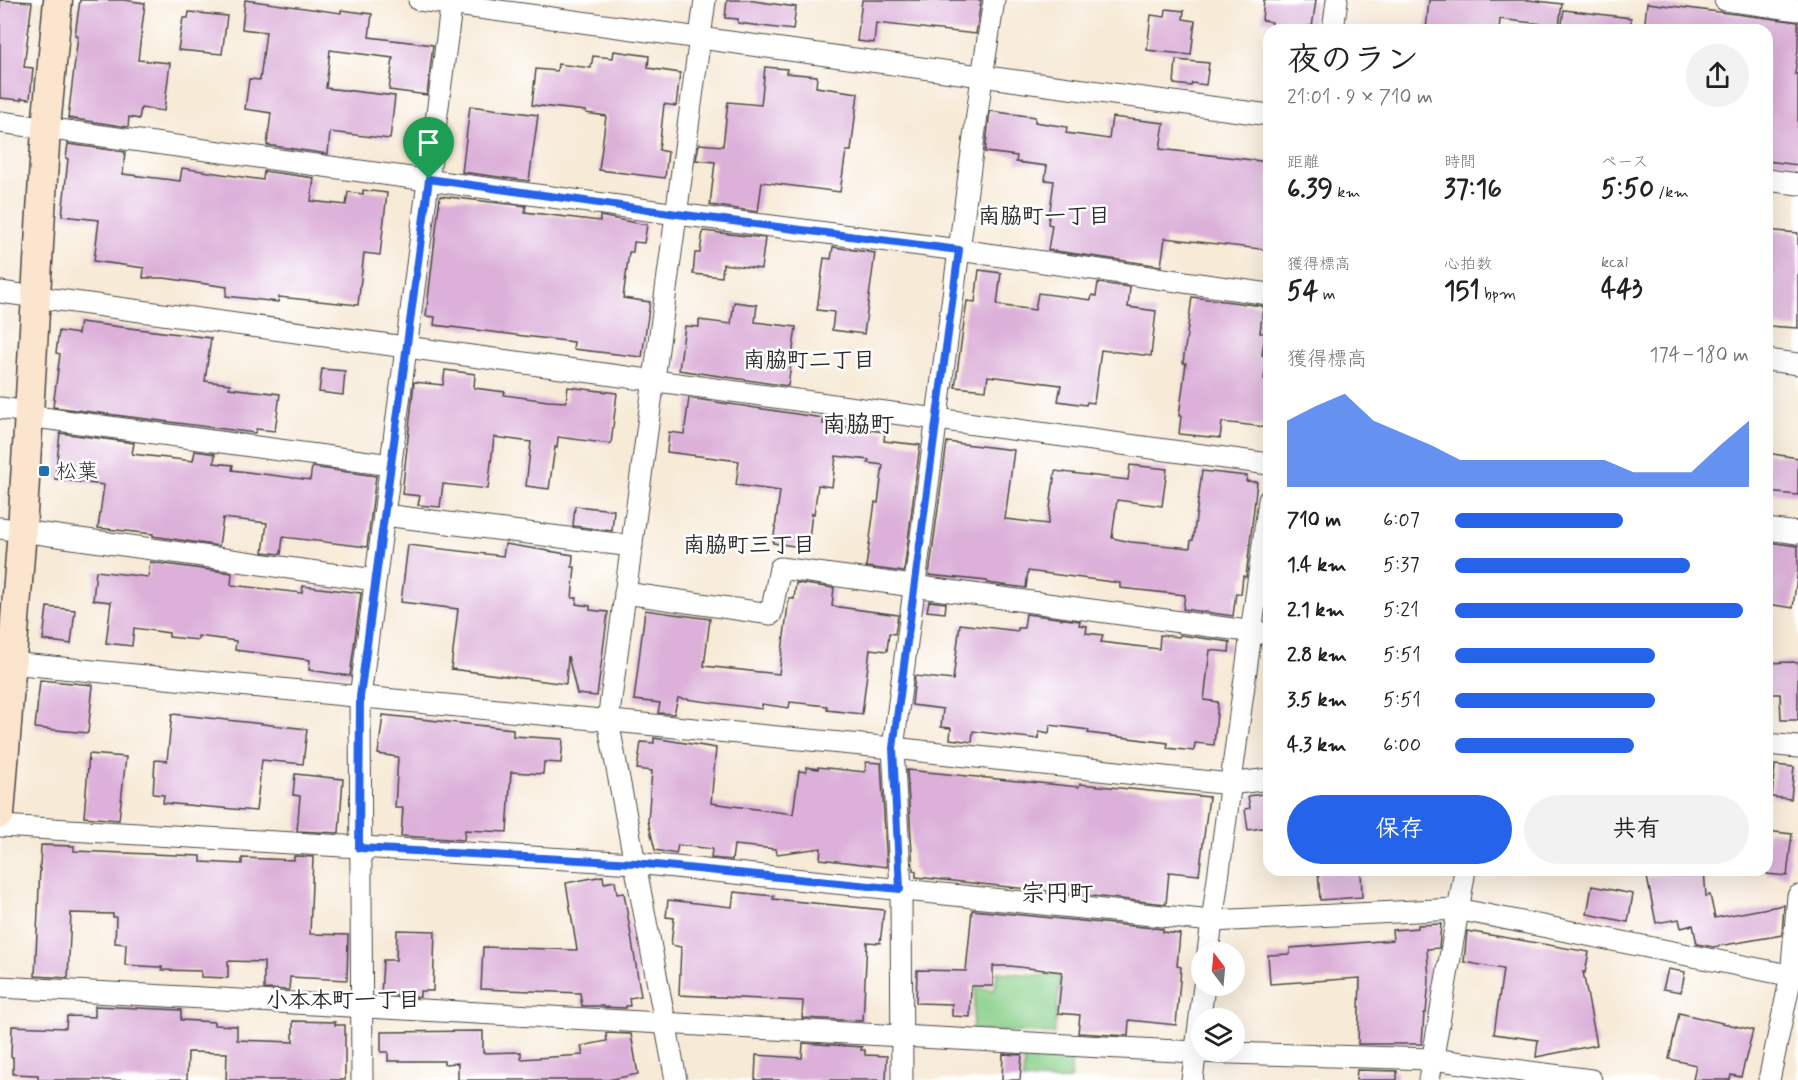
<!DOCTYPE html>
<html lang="ja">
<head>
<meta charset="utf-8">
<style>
	:root { --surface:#fff; --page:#f2f2f2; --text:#222; --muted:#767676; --accent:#2563eb }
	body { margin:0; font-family:Mynerve,"Klee One",sans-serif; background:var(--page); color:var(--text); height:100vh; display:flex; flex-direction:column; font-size:22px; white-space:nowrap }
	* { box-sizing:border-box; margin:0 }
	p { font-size:20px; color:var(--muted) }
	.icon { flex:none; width:33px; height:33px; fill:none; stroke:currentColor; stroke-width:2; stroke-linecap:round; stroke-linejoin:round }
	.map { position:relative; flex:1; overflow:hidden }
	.side { position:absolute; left:1263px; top:24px; width:510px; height:852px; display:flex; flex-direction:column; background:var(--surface); border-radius:18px; box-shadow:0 6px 24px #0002 }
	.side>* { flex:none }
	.needle { width:39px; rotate:344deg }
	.controls { position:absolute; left:1191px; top:942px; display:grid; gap:12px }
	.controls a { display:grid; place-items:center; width:54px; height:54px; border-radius:50%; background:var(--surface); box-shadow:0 6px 24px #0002; font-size:30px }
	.pin { position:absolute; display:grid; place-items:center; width:51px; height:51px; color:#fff; margin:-62px -26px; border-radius:50% 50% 50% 0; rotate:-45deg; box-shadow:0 0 6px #0007 }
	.pin .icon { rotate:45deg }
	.round { display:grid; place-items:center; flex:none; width:63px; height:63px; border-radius:32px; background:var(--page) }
	.headline { display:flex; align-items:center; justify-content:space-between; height:102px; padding:0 24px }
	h1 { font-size:33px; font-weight:700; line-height:45px }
	.metrics { display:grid; grid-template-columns:repeat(3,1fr); gap:9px; height:102px; padding:6px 24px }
	.metrics div { display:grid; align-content:center }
	.metrics b { font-size:26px; font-weight:700 }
	.metrics small { font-size:16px; font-weight:400 }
	.metrics p { font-size:16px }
	.chart { height:168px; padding:12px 24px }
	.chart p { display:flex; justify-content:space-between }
	.chart svg { width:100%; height:108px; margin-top:6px; fill:var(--accent); opacity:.7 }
	.cta { display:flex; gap:12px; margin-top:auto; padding:12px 24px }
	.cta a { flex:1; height:69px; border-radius:36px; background:var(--accent); color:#fff; font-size:24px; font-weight:700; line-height:69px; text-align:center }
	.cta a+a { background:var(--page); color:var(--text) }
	ul { padding:0 24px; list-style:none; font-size:20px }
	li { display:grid; grid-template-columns:96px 72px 1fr; align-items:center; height:45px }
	li i { height:15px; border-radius:8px; background:var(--accent) }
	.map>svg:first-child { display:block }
	.green { fill:#8ad08b; stroke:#5a7e5b; stroke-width:1.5 }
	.building { fill:#dcb0d9 }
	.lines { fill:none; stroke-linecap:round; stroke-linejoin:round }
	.street-casing { stroke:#4a4845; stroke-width:23 }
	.secondary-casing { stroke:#4a4845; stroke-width:31 }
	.street { stroke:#fff; stroke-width:21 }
	.secondary { stroke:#fce5cf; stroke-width:28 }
	.route-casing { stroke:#fff; stroke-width:12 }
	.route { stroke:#2563eb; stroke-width:8 }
	.poi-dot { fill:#1f6fb2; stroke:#fff; stroke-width:2 }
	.labels { text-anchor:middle; stroke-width:5; stroke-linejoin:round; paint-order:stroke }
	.poi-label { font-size:21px; fill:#2b2b2b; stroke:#fff; text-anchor:start }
	.neighbourhood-label { font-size:22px; font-weight:bold; fill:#2b2b2b; stroke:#fff }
	.quarter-label { font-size:24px; font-weight:bold; fill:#2b2b2b; stroke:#fff }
</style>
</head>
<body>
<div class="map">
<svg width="1798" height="1080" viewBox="0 0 1798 1080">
	<rect width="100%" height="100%" fill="#fff"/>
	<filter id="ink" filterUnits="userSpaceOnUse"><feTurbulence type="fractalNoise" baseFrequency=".0167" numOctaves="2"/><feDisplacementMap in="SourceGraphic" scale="12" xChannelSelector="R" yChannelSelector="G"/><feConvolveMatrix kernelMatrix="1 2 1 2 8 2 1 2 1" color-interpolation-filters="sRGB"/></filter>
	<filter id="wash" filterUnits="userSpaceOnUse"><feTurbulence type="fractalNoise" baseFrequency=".008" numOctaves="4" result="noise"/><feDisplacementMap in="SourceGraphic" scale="24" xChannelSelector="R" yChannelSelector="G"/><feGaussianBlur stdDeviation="1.35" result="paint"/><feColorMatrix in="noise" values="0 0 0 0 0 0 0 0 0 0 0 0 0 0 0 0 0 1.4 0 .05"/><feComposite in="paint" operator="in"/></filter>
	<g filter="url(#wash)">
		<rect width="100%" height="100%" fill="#f7ead7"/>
		<g class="green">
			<polygon points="997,972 1060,977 1054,1034 972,1030 976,988 995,990"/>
			<polygon points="1025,1051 1072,1054 1070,1080 1023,1080"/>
		</g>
		<g id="blocks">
			<g class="building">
				<polygon points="0,0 32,2 24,67 33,68 30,99 21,98 21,100 0,98"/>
				<polygon points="80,0 123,0 145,3 138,60 170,63 164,111 141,108 139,119 129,117 128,127 68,118 78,36 75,35"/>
				<polygon points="245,0 341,13 341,10 372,14 369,37 433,45 427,95 389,90 393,58 330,50 326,88 395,96 390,139 330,132 328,154 267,145 271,113 245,109 249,79 260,80 266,32 242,29"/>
				<polygon points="727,0 747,0 796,7 793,30 738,23 738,19 725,18"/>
				<polygon points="862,0 981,0 976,34 876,23 874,43 857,41"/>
				<polygon points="1264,0 1316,0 1312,27 1310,26 1310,30 1271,30 1272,22 1262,20"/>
				<polygon points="1429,0 1528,0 1562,4 1559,26 1500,19 1499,30 1426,30"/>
				<polygon points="1647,3 1798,22 1798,50 1795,74 1798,74 1798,165 1767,161 1767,48 1769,30 1644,30"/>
				<polygon points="1166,9 1184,11 1183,19 1195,21 1191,55 1147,50 1151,15 1165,17"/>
				<polygon points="1564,10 1631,18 1631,30 1561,30"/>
				<polygon points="189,12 227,16 222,54 178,50 183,18 188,18"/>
				<polygon points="614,51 649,56 648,68 680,73 676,106 664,104 659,150 668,152 665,178 599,170 606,116 586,113 586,111 532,105 536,69 557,71 558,64 591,68 593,56 613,58"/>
				<polygon points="1176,60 1209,63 1206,85 1192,83 1191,86 1174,84"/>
				<polygon points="765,67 787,69 786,73 817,76 816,87 858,93 851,151 846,151 840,192 762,182 758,212 710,205 715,162 696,160 699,144 723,146 728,102 761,105"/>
				<polygon points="470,106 538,115 529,181 462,172"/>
				<polygon points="990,111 1035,117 1035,122 1067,127 1066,133 1109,139 1112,117 1164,123 1160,149 1269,162 1269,250 1165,238 1161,266 1048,250 1052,225 1048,224 1054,181 1045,180 1047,166 1016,162 1017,156 985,152"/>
				<polygon points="68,144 125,152 123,174 180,181 182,168 263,180 264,171 314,178 311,201 346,205 348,192 363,194 363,190 387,193 380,255 364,253 358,305 279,297 278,302 226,296 227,287 164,278 143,278 144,268 94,261 99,220 62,216 68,159 66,158"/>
				<polygon points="440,196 526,206 525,212 600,221 600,216 647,225 644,243 634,242 633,252 629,252 623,298 650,302 642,357 573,349 574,342 434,325 435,317 426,316"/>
				<polygon points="1767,230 1798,233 1798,328 1767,326"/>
				<polygon points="703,231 765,238 761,269 723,264 722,277 693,274 695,253 700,253"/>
				<polygon points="833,247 875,253 864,334 832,330 834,312 817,310 824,258 831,259"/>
				<polygon points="979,270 1001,273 997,305 1035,310 1038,293 1091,300 1092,295 1096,296 1098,283 1130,287 1128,307 1156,311 1151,356 1101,350 1094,403 1087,402 1086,405 1058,401 1061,385 988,376 986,390 955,387 967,301 975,302"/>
				<polygon points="1192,297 1263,306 1260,333 1265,333 1262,355 1267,356 1264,379 1269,380 1265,427 1222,422 1220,438 1179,434 1181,416 1179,416 1186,363 1183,363"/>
				<polygon points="734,302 757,305 755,322 796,327 788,386 679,370 685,326 699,327 699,320 731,324"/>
				<polygon points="80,322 211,338 205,381 230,384 229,388 280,394 275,431 256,429 255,433 53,407 60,354 56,353 59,331 78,334"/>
				<polygon points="322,369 345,371 343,395 319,392"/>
				<polygon points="445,370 475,374 474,388 505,392 504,395 548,401 566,402 568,387 617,393 611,444 558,437 557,448 555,447 549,489 526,486 531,442 494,437 488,489 443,484 440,507 418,505 420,496 402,494 414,382 443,385"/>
				<polygon points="689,398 823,418 823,424 885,432 884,441 920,445 904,572 866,567 875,502 878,503 883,465 868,463 869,460 836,456 832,487 818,485 814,514 812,513 808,548 773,543 780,491 736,485 739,461 667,452 669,432 684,434"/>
				<polygon points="60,433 134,443 132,454 193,461 195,451 215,454 214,463 233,465 232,470 310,480 312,467 376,476 367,547 283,537 281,554 263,552 267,523 223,518 219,546 153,536 153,534 98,528 104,485 55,479"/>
				<polygon points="947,442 1014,450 1005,519 1048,524 1055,471 1128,480 1130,465 1167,469 1162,506 1117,500 1112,538 1131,542 1190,548 1191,540 1193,540 1202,471 1247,476 1246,481 1257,482 1246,577 1243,576 1241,594 1236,593 1233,616 1183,609 1185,595 1120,588 1120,583 1028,571 1026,588 987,583 987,581 929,575"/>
				<polygon points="1767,453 1798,458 1798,495 1767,492"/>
				<polygon points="575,506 614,510 612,531 573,526"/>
				<polygon points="1767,542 1798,546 1798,568 1793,608 1767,604"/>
				<polygon points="505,544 573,555 572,567 575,567 572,598 577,598 576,604 590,606 590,610 608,612 597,696 577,694 568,656 566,684 451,669 458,609 401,602 408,545 503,556"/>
				<polygon points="150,562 232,573 231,585 302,593 303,586 361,593 350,676 309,670 310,660 235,650 236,641 198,636 198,640 169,637 169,633 134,628 132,646 106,643 111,602 93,600 96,571 148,577"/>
				<polygon points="796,583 834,588 832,606 898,615 895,634 889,633 887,651 870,649 862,714 827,710 827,706 790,702 789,708 762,704 762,709 678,698 674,714 658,713 660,703 634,700 645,610 710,619 704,666 779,674 789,598 794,599"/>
				<polygon points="929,601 946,603 945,613 927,611"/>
				<polygon points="47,607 75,610 71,644 43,640"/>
				<polygon points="1026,614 1080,621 1079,625 1087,626 1086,633 1103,635 1101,642 1159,649 1160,635 1179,637 1180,635 1230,642 1229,652 1210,650 1204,700 1218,702 1214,745 1195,743 1194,751 1167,748 1168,743 1088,733 1089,730 1050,725 1049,733 1039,731 1038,739 973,731 972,742 950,739 951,728 941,727 943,709 912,705 915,676 953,680 960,624 1018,631 1018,628 1024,628"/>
				<polygon points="1793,662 1798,663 1798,720 1781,720 1780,694 1767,694 1767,663"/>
				<polygon points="40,680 93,685 88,733 35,728"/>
				<polygon points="172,714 307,729 303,764 262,760 256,811 163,803 164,795 153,794 155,760 167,761"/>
				<polygon points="383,715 513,729 513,736 563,739 561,763 544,762 543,774 511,772 507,832 465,830 464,840 401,836 403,808 395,808 398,757 378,754"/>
				<polygon points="654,738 716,748 711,803 793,814 799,771 806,772 806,767 818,769 818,767 865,772 866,762 881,763 887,867 820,859 821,848 777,854 776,849 734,845 732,860 711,858 712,849 678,845 676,854 655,850 648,821 652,771 637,769 641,742 654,743"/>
				<polygon points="89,754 126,757 119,820 84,817"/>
				<polygon points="1775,765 1794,767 1791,799 1772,797"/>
				<polygon points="907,770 1079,787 1080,784 1209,797 1199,875 1169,872 1166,904 916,877 916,871 913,870"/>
				<polygon points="295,774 343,779 339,833 297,831 300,796 293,795"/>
				<polygon points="1269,793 1269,827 1248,830 1245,809 1250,808 1248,796"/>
				<polygon points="1767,831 1792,834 1787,876 1767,874"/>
				<polygon points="41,845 74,846 74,851 201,856 201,862 242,864 242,858 294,860 294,856 313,857 310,934 348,935 347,980 290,977 289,990 264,989 264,962 228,961 228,978 201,977 201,971 162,970 162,967 159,967 125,965 126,944 115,943 116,917 113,917 113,914 71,913 68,978 35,976"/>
				<polygon points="1318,870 1361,870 1362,897 1320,900"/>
				<polygon points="1690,870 1704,870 1706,896 1710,895 1715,918 1784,905 1782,935 1713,947 1697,944 1693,925 1681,928 1679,919 1656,923 1647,877"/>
				<polygon points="603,876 604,883 615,881 617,894 624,893 641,996 629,998 630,1006 626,1006 626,1008 603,1007 603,1006 582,1006 580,993 481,989 483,947 577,950 566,883"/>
				<polygon points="1592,886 1633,894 1628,922 1587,914"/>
				<polygon points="734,892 774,896 773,899 884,910 880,943 867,942 863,1021 802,1018 803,1001 679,995 681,947 671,945 674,918 666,917 668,900 732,907"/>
				<polygon points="972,910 1163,929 1163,932 1180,934 1177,966 1181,967 1180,981 1176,1025 1129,1020 1128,1036 1078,1033 1080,1015 1058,1013 1062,972 1010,966 993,966 993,986 971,986 970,1017 952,1016 952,1004 916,1003 917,970 966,971"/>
				<polygon points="1441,924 1439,948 1427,949 1429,980 1426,1013 1424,1013 1422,1044 1358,1044 1360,978 1270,984 1268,955 1290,954 1290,948 1393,940 1392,930 1418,928 1418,925"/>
				<polygon points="397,930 435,931 433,991 420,991 420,997 381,995 383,960 396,960"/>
				<polygon points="1467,931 1589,952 1585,973 1583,972 1597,1045 1536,1057 1538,1040 1494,1034 1503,969 1464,962"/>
				<polygon points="1668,969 1685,972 1681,992 1663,989"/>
				<polygon points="95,1006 181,1010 181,1020 214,1022 214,1025 237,1026 237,1040 293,1042 293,1021 335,1022 335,1025 345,1025 345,1080 226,1080 227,1053 188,1052 187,1080 38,1080 38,1075 13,1074 13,1057 11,1057 12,1026 66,1028 67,1016 95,1017"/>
				<polygon points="1679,1013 1753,1030 1741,1077 1731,1075 1730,1080 1693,1080 1696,1065 1669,1059"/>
				<polygon points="483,1031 483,1053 521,1052 521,1059 583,1055 581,1046 607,1041 606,1033 631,1034 638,1074 608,1080 458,1080 458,1063 444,1064 444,1061 388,1061 388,1052 381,1052 381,1032"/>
				<polygon points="803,1043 862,1047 861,1050 865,1050 865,1055 887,1056 886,1080 755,1080 756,1055 802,1058"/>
				<polygon points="1003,1054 1022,1055 1020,1080 1002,1080"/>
				<polygon points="1357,1070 1397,1071 1397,1080 1356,1080"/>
			</g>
		</g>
	</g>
	<g filter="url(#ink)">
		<use href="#blocks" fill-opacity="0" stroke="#4a4845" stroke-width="1.5"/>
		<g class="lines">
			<defs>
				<g id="street">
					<polyline points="419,0 1269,115"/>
					<polyline points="1725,0 1798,10"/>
					<polyline points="1333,30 1337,0"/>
					<polyline points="0,122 677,214 959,250 1269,294"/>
					<polyline points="1767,180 1798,184"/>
					<polyline points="0,292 1269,464"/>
					<polyline points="1767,360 1798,364"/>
					<polyline points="0,408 28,412"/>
					<polyline points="28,416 391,465"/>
					<polyline points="384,515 632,546"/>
					<polyline points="0,528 375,580"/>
					<polyline points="1767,529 1798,533"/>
					<polyline points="625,593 771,614 780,568 1269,634"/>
					<polyline points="0,662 893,748 1230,784 1269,779"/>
					<polyline points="1767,744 1798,747"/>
					<polyline points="0,826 635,863 1212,921 1457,909 1798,977"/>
					<polyline points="1208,952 1269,500"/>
					<polyline points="0,987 1195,1052 1432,1059 1591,1080"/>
					<polyline points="362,1080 360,697 452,0"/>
					<polyline points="676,1080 608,721 705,0"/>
					<polyline points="902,1080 901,889 893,748 982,77 994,0"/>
					<polyline points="1192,1080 1204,986"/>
					<polyline points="1429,1080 1465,870"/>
					<polyline points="1769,1080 1791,976 1798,896"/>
				</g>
				<polyline id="secondary" points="0,814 22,530 46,128 58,0"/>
			</defs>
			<use href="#street" class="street-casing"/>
			<use href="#secondary" class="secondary-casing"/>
			<use href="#street" class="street"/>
			<use href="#secondary" class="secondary"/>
		</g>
	</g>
	<g class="lines" filter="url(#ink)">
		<defs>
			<polygon id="route" points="429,179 677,214 959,250 893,748 900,889 635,863 359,848 360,697"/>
		</defs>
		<use href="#route" class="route-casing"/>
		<use href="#route" class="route"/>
	</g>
	<rect class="poi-dot" x="38" y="465" width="12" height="12" rx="3"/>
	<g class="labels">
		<g class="poi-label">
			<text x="56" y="478">松葉</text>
		</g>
		<g class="neighbourhood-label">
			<text x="1044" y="223">南脇町一丁目</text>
			<text x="809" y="367">南脇町二丁目</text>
			<text x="749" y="552">南脇町三丁目</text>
			<text x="343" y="1007">小本本町一丁目</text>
		</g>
		<g class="quarter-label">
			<text x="858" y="432">南脇町</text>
			<text x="1057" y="901">宗円町</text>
		</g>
	</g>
</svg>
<div class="controls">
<a><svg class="needle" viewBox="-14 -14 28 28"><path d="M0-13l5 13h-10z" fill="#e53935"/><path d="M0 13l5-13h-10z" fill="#767676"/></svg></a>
<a><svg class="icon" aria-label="layers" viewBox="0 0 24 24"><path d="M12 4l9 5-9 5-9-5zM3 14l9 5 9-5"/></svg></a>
</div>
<div class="pin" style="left:429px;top:179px;background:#1e9e55"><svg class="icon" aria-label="arrive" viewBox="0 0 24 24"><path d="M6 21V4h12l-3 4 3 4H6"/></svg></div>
<section class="side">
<div class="headline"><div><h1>夜のラン</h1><p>21:01 · 9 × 710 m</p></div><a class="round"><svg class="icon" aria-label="share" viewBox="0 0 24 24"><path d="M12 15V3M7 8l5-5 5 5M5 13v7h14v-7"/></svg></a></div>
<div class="metrics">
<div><p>距離</p><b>6.39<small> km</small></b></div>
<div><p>時間</p><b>37:16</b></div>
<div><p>ペース</p><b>5:50<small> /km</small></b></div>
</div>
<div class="metrics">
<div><p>獲得標高</p><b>54<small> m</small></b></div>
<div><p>心拍数</p><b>151<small> bpm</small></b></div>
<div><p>kcal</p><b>443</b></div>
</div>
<div class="chart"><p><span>獲得標高</span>174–180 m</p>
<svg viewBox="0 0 160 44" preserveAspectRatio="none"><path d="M0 44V17L10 11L20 6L30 17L40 22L50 27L60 33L70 33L80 33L90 33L100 33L110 33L120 38L130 38L140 38L150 27L160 17V44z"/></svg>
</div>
<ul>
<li><b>710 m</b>6:07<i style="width:57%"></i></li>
<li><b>1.4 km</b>5:37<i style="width:80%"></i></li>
<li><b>2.1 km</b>5:21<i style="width:98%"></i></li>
<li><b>2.8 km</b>5:51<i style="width:68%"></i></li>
<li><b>3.5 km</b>5:51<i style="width:68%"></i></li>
<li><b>4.3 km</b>6:00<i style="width:61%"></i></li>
</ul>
<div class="cta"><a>保存</a><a>共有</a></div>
</section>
</div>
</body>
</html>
